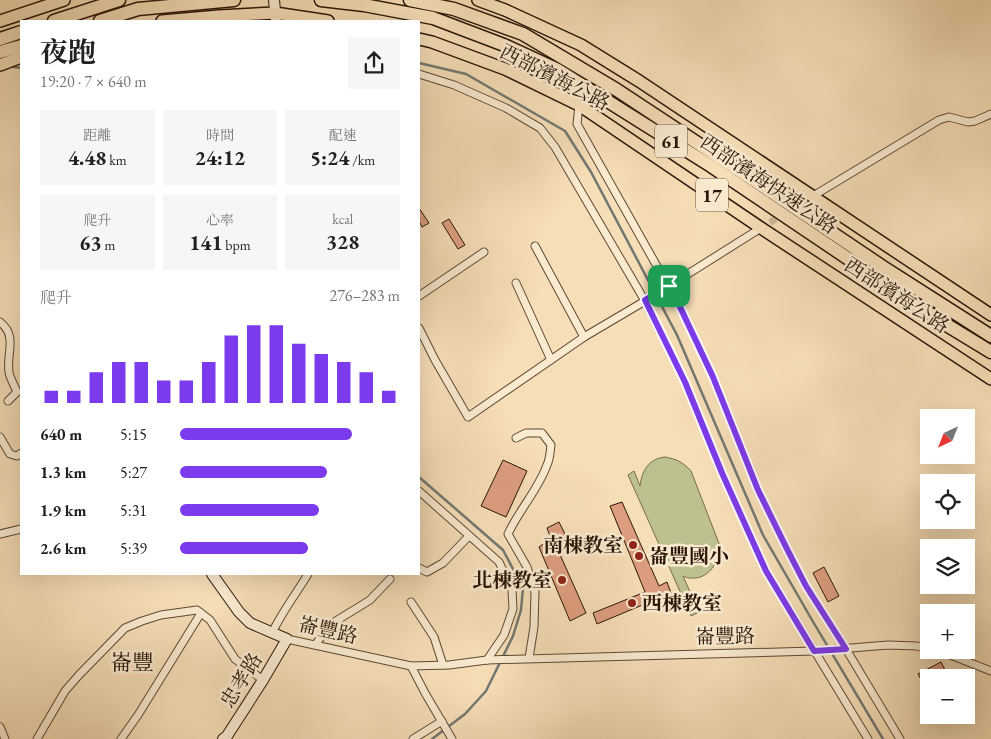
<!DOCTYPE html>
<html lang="zh-TW">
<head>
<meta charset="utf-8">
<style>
	:root { --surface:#fff; --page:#f6f6f6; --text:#202124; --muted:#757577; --accent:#7c3aed }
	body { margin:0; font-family:"EB Garamond","Noto Serif TC",serif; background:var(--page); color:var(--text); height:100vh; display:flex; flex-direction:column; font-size:19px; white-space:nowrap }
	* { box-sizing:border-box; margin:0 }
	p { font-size:16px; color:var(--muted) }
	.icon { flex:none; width:28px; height:28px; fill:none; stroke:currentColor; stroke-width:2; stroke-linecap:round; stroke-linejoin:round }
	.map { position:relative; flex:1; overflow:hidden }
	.panel { position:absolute; left:20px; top:20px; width:400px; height:555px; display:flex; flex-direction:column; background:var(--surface); border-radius:0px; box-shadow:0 5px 20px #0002 }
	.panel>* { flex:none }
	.needle { width:32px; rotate:223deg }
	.buttons { position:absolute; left:920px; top:409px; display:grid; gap:10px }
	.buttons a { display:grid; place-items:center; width:55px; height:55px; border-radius:0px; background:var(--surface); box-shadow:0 5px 20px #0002; font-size:25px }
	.pin { position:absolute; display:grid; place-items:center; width:42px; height:42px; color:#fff; margin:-21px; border-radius:10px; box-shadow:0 2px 8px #0006 }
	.round { display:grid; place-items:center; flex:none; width:52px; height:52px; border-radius:0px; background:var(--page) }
	.overview { display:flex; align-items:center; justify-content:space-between; height:85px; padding:0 20px }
	h1 { font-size:28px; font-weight:700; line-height:38px }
	.stats { display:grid; grid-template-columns:repeat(3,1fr); gap:8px; height:85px; padding:5px 20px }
	.stats div { display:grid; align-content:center; border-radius:0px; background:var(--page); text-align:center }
	.stats b { font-size:21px; font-weight:700 }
	.stats small { font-size:14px; font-weight:400 }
	.stats p { font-size:14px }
	.chart { height:140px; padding:10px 20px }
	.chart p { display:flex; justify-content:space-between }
	.chart svg { width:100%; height:90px; margin-top:5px; stroke:var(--accent); stroke-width:6 }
	ul { padding:0 20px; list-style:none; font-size:16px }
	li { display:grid; grid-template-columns:80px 60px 1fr; align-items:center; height:38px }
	li i { height:12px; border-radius:6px; background:var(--accent) }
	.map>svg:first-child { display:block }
	.green { fill:#bdc18d; stroke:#746c4a }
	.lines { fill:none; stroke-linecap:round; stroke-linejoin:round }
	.stream { stroke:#717872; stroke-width:2.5 }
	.building { fill:#dd9e7f; stroke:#2a1608 }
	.street-tunnel { stroke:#cdb694; stroke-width:7; stroke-dasharray:7 3.5; stroke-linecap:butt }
	.street-casing { stroke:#5d4834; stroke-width:9 }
	.secondary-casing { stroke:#2a1608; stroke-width:12 }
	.primary-casing { stroke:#2a1608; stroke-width:14 }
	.highway-casing { stroke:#2a1608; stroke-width:15 }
	.street { stroke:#f9ead0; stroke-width:7 }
	.secondary { stroke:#f9ead0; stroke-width:10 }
	.primary { stroke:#f6deb7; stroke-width:11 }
	.highway { stroke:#f6deb7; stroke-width:12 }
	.route-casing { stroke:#fff; stroke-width:10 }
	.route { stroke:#7c3aed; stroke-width:6 }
	.poi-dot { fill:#8f2418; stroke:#f9ead0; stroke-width:2 }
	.labels { text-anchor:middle; stroke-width:5; stroke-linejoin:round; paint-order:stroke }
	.shield { fill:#f9ead0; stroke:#685644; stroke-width:1 }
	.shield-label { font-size:19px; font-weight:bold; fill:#2a1608 }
	.street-label { font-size:20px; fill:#2a1608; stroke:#f9ead0 }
	.poi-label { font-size:20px; font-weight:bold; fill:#2a1608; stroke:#f9ead0; text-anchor:end }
	.quarter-label { font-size:22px; fill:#2a1608; stroke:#f9ead0 }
</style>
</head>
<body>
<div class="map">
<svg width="991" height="739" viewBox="0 0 991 739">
	<rect width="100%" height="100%" fill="#f6deb7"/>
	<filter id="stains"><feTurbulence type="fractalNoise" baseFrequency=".004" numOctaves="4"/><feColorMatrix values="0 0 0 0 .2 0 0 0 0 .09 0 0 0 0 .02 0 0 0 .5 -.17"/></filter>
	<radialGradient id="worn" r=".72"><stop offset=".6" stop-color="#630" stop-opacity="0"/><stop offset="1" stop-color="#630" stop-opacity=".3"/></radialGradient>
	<path class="green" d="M665,457C676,459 683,462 691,471L720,546C719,562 709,580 690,578C688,578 685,577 683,576L699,612L691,616L628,475L634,471L640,486C642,471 648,459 665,457Z"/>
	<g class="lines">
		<g class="stream">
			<polyline points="419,63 466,74 565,131 591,172 677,335 763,535 812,620 883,739"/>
			<polyline points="9,66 21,68"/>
			<polyline points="419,477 503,550 523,588 521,610 513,636 486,691 465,714 432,739"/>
		</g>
	</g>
	<g class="building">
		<polygon points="419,208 429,223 422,227 419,221"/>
		<polygon points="449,219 465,245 458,249 442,223"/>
		<polygon points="503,460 527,471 506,517 481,506"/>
		<polygon points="622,502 659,586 667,582 671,593 597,624 593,613 645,592 610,506"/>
		<polygon points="559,522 566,536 554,541 586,613 570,621 539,547 551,539 547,528"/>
		<polygon points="824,567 839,596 828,602 813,573"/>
		<polygon points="941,662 949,678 929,678 929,694 918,674"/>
	</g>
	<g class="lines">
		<g class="street-tunnel">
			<polyline points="794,208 813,196"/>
			<polyline points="761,228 785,213"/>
		</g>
		<defs>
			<g id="street">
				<polyline points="419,74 454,85 506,108 540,128 555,147 645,301 685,382 722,473 766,571 868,739"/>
				<polyline points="579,105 577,124 681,309 713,377 758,490 787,549 806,586 846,649 900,739"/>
				<polyline points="813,196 939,120 949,117 968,122 975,121 991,114"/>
				<polyline points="535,246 584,337"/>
				<polyline points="516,283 551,360"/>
				<polyline points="419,296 484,252"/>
				<path d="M0,322C18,336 6,354 9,372C10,379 15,386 17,392L8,401"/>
				<polyline points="419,328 435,360 468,417 584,337 645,301 761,228"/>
				<polyline points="0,437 10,454 17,456 21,453"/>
				<path d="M516,438L526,433H542L551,445C550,452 550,459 547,465C538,490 519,510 508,534L527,567L535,592L534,627L529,658"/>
				<polyline points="419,491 499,562 512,590 513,609 504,635 487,660"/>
				<polyline points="0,534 21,529"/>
				<polyline points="419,568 427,572 443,563 469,536"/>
				<polyline points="411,602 434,637 443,665"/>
				<path d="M272,633C282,612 296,594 308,574"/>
				<polyline points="287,639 411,666 449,665 487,660 814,651 888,645 917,646 929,649"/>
				<polyline points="315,645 331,624 370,600 390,579"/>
				<polyline points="931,650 948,654 991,671"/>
				<polyline points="411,666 425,693 452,739"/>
				<polyline points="0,727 5,739"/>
				<polyline points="37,739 65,691 79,675 125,628 142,621 161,615 197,610 210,620 235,659 263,680"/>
				<polyline points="121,739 138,715 201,613"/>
				<polyline points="413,739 442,721"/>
			</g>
			<g id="secondary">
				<polyline points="274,0 276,21"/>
				<polyline points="212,574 239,612 250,623 287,639 263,680 227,736 223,739"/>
			</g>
			<g id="primary">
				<polyline points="478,0 505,10 581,45 639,81 991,315"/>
				<polyline points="0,21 64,0"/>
				<polyline points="162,21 219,16 275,13 328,21"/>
				<polyline points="419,39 432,42 505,69 579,105 761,228 991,379"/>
				<polyline points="0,65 21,57"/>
			</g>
			<g id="highway">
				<polyline points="321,0 364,5 433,18 504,45 558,70 711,166 945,324 991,352"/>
				<polyline points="410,0 454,9 523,34 617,90 761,185 883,267 991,336"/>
				<polyline points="54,21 119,0"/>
				<polyline points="100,21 138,9 234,0"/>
				<polyline points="0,39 21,32"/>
				<polyline points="0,52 21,46"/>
			</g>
		</defs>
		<use href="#street" class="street-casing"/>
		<use href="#secondary" class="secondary-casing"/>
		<use href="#primary" class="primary-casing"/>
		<use href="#highway" class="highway-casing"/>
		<use href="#street" class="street"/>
		<use href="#secondary" class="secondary"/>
		<use href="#primary" class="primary"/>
		<use href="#highway" class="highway"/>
	</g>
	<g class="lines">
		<defs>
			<polygon id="route" points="669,286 681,309 713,377 758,490 787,549 806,586 846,649 814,651 766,571 722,473 685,382 645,300"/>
		</defs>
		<use href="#route" class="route-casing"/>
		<use href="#route" class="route"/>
	</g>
	<g class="poi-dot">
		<circle cx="633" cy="545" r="5"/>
		<circle cx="639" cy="556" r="5"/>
		<circle cx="562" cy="580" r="5"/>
		<circle cx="632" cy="603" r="5"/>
	</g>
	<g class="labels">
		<g class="shield">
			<rect x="655" y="124.5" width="32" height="33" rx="4"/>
			<rect x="696" y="178.5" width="32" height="33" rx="4"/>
		</g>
		<g class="shield-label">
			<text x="671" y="148">61</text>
			<text x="712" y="202">17</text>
		</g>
		<g class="street-label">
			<text transform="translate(555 77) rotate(27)" y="7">西部濱海公路</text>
			<text transform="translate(769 184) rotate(34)" y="7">西部濱海快速公路</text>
			<text transform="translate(897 295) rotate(33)" y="7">西部濱海公路</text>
			<text transform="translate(328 630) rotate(13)" y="7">崙豐路</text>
			<text transform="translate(725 636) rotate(-1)" y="7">崙豐路</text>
			<text transform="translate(241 680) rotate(-58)" y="7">忠孝路</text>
		</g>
		<g class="poi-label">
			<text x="623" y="552">南棟教室</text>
			<text x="649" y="563" text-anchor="start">崙豐國小</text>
			<text x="552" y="587">北棟教室</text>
			<text x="642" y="610" text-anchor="start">西棟教室</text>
		</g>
		<g class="quarter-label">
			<text x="132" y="670">崙豐</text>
		</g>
	</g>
	<rect width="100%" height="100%" filter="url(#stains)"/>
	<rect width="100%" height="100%" fill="url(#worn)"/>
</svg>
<div class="buttons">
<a><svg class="needle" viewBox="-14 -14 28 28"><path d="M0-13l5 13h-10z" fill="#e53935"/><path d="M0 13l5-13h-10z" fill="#757577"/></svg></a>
<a><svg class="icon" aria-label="locate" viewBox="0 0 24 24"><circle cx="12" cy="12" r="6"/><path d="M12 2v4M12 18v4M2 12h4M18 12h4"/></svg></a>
<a><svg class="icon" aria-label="layers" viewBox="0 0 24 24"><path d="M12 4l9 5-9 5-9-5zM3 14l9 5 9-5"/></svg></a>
<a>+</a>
<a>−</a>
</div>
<div class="pin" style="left:669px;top:286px;background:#1e9e55"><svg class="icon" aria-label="arrive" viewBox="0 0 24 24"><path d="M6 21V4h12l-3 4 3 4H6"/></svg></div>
<section class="panel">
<div class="overview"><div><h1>夜跑</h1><p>19:20 · 7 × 640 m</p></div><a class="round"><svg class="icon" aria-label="share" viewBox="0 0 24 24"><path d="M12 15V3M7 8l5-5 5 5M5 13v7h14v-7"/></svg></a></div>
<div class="stats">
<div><p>距離</p><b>4.48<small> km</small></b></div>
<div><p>時間</p><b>24:12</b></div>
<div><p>配速</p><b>5:24<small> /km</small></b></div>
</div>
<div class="stats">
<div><p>爬升</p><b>63<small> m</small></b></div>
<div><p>心率</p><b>141<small> bpm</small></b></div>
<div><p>kcal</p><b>328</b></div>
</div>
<div class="chart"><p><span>爬升</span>276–283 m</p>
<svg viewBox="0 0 160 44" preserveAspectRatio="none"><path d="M5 44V38M15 44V38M25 44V29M35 44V24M45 44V24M55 44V33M65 44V33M75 44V24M85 44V11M95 44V6M105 44V6M115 44V15M125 44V20M135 44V24M145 44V29M155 44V38"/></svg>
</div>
<ul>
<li><b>640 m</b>5:15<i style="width:78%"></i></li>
<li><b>1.3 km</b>5:27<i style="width:67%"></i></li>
<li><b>1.9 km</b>5:31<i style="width:63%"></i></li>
<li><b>2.6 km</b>5:39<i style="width:58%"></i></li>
</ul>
</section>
</div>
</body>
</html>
